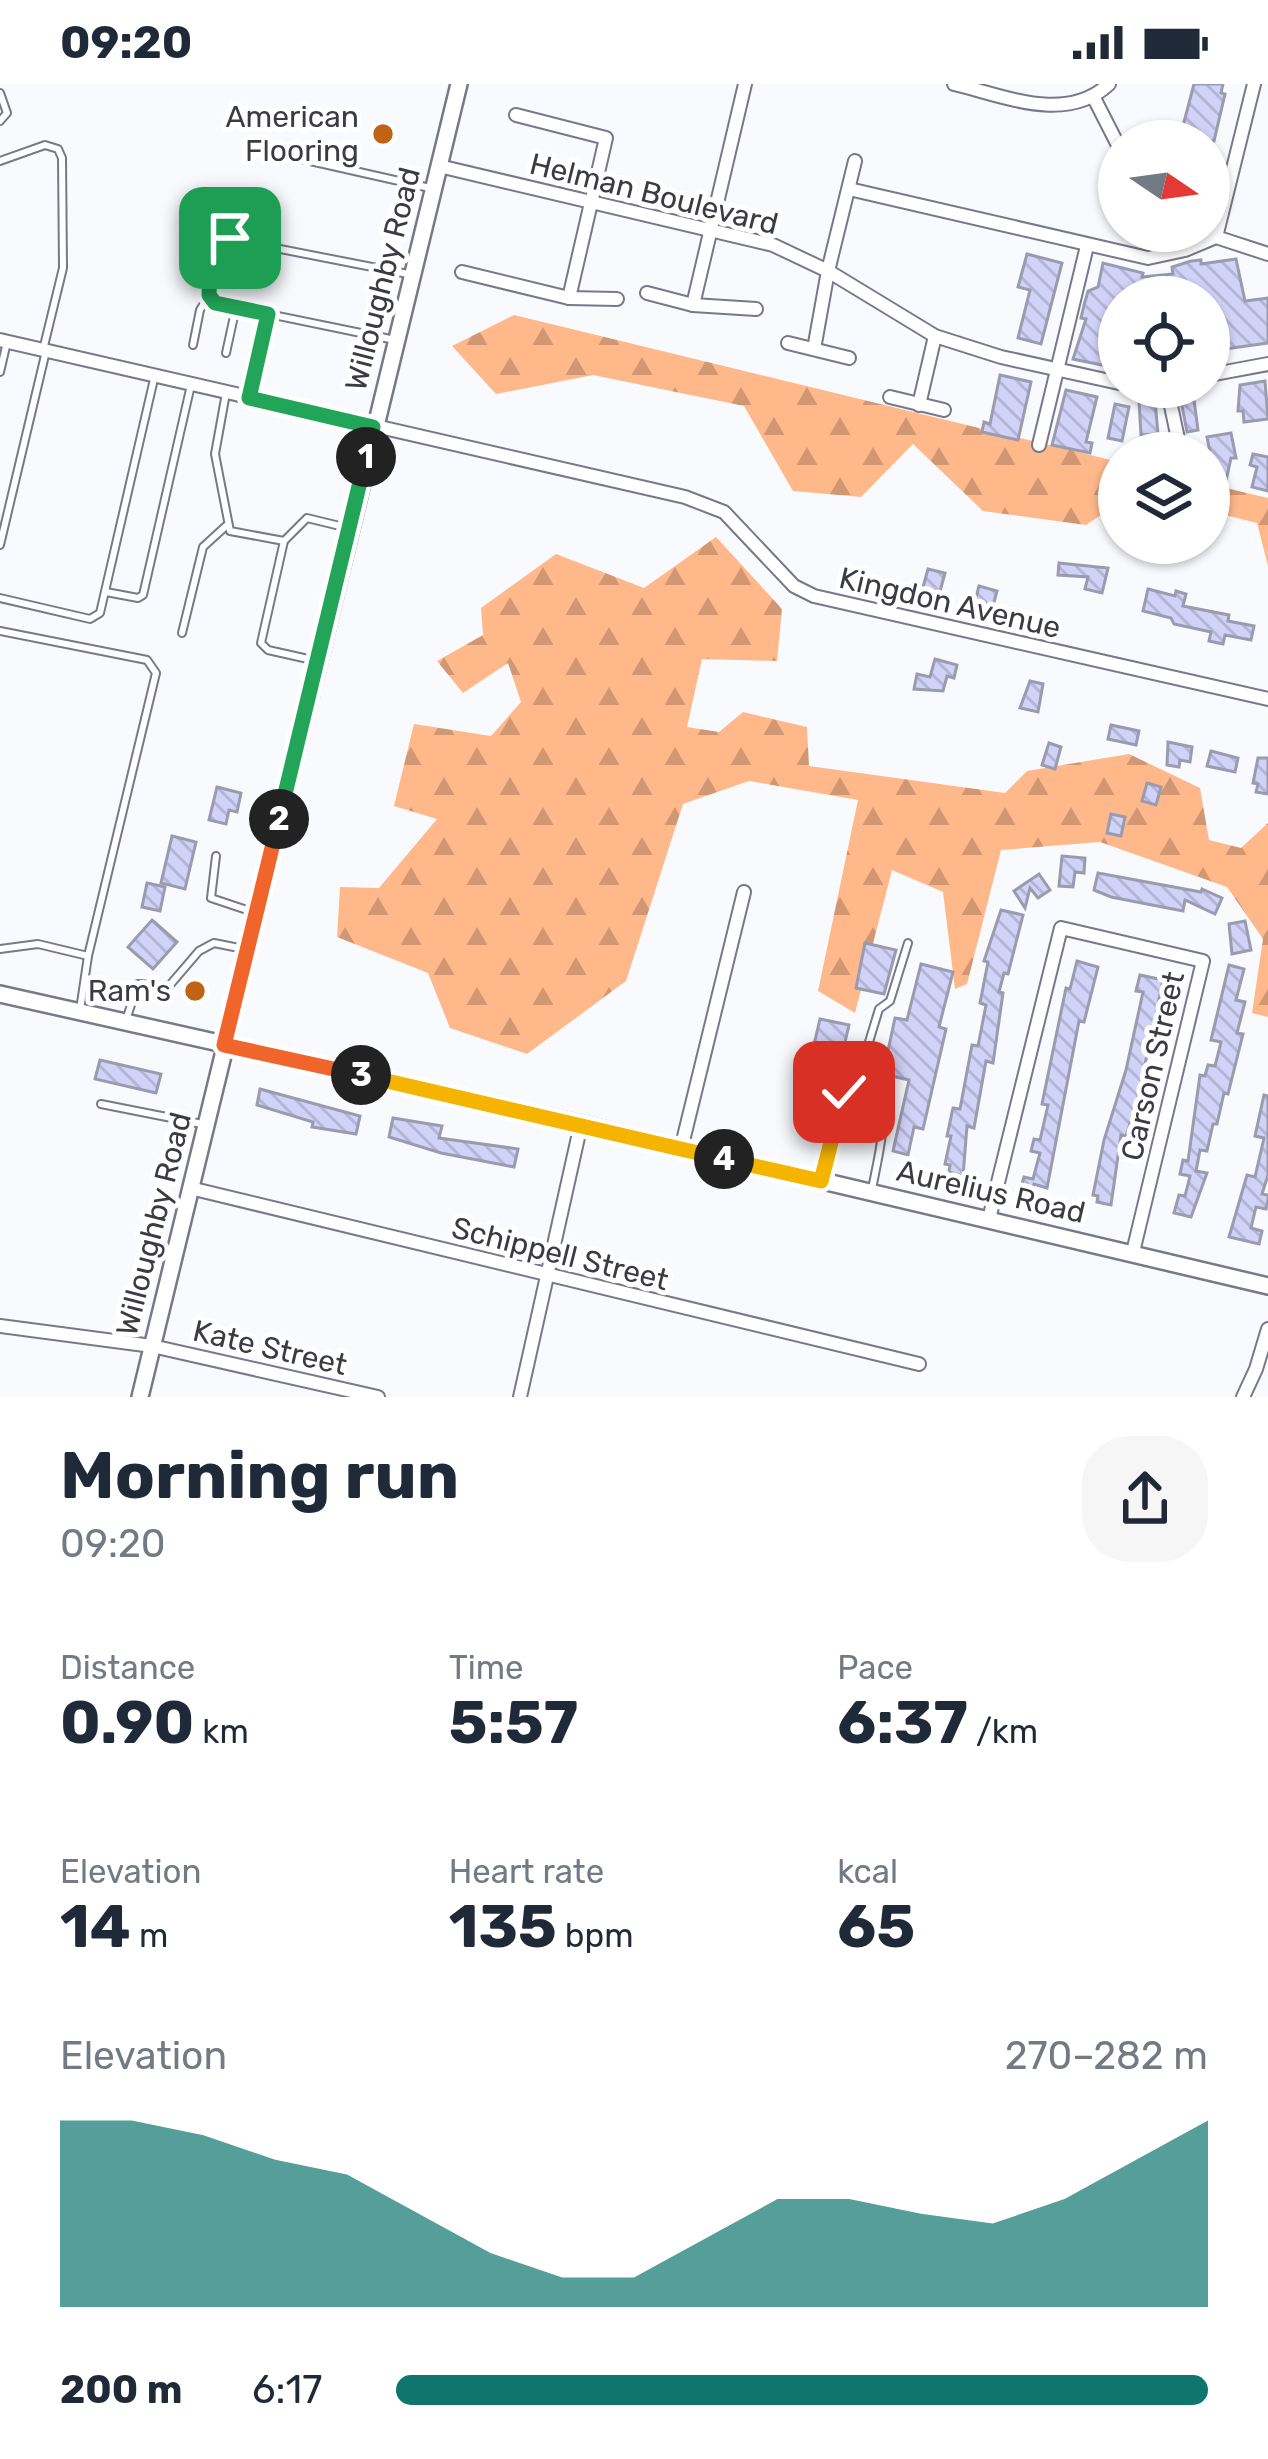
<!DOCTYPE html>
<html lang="en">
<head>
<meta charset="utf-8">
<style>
	:root { --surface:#fff; --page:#f6f6f7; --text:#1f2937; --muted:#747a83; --accent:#0f766e }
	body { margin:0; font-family:Rubik,sans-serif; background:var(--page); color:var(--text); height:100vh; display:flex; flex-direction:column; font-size:45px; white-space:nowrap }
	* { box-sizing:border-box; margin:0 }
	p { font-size:39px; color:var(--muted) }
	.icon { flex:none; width:66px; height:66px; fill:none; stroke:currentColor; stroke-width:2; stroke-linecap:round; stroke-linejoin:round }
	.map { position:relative; height:1313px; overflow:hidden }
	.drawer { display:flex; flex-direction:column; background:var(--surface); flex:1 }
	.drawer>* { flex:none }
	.needle { width:78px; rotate:103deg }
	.controls { position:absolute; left:1098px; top:36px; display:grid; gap:24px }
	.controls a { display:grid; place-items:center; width:132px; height:132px; border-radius:50%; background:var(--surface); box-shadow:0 3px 9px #0004; font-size:60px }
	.pin { position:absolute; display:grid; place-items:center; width:102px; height:102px; color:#fff; margin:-51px; border-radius:24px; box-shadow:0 6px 18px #0006 }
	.km { position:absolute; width:60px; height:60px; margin:-30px; border-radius:50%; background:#222; color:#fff; font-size:33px; line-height:60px; text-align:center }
	.round { display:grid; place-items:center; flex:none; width:126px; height:126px; border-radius:48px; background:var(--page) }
	.overview { display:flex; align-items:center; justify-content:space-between; height:204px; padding:0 60px }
	h1 { font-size:66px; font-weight:700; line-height:90px }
	.stats { display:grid; grid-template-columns:repeat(3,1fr); gap:18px; height:204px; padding:12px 60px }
	.stats div { display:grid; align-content:center }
	.stats b { font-size:60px; font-weight:700 }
	.stats small { font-size:33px; font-weight:400 }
	.stats p { font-size:33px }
	.chart { height:336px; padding:24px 60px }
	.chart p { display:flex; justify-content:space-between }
	.chart svg { width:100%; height:216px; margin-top:12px; fill:var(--accent); opacity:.7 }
	ul { padding:0 60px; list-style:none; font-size:39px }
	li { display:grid; grid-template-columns:192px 144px 1fr; align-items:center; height:90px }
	li i { height:30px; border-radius:15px; background:var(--accent) }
	.status { display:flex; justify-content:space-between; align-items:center; height:84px; padding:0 60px; background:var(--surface); direction:ltr }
	.status svg { height:33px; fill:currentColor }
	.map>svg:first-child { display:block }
	.forest { fill:url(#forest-firs) }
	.building { fill:url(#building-back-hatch); stroke:#9a9baf; stroke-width:3 }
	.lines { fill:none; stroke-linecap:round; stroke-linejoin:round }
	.service-casing { stroke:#78788b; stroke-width:10 }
	.minor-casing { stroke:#78788b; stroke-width:16 }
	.tertiary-casing { stroke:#78788b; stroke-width:20 }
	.service { stroke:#fff; stroke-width:6 }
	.minor { stroke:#fff; stroke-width:12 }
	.tertiary { stroke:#fff; stroke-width:15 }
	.split-1-casing { stroke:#fff; stroke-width:24 }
	.split-2-casing { stroke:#fff; stroke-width:24 }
	.split-3-casing { stroke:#fff; stroke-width:24 }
	.split-4-casing { stroke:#fff; stroke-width:24 }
	.split-5-casing { stroke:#fff; stroke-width:24 }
	.split-1 { stroke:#22a559; stroke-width:15 }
	.split-2 { stroke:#22a559; stroke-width:15 }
	.split-3 { stroke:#f0652b; stroke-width:15 }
	.split-4 { stroke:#f5b400; stroke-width:15 }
	.split-5 { stroke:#f5b400; stroke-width:15 }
	.poi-dot { fill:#c06314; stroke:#fff; stroke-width:4.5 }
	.labels { text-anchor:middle; stroke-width:10; stroke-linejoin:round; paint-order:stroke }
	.poi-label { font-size:30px; fill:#3b3b44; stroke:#fff; text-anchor:end }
	.street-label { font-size:30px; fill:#3b3b44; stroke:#fff }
</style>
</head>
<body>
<div class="status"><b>09:20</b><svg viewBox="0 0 49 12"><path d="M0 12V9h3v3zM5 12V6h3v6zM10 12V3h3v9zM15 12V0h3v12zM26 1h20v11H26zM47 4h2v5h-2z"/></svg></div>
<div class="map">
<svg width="1268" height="1313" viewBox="0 0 1268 1313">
	<defs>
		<pattern id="forest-firs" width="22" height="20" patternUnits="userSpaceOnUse" patternTransform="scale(3)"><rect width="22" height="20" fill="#ffb88a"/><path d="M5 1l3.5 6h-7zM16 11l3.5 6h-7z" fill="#d09772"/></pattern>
		<pattern id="building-back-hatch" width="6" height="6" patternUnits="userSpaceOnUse" patternTransform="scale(3)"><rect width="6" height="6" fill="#d1d2f7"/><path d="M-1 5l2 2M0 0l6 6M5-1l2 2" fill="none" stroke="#b4b5d5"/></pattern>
	</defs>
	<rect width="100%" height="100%" fill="#f9fafe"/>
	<g class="forest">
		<polygon points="514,231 1119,378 1119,419 1086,441 983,427 913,360 861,413 793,407 744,322 593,291 496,310 452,262"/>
		<polygon points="1209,400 1268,414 1268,482 1257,439 1209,427"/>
		<polygon points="716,453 782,525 777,577 702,575 687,643 719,648 743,628 807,643 809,682 1005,709 1027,687 1129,670 1200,704 1209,756 1241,764 1268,739 1268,933 1252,929 1263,855 1227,803 1100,758 1001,766 967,900 955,905 943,808 892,786 855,929 818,907 858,716 749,697 683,720 626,897 527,970 450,944 428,889 337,853 340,803 379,804 437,735 394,722 414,640 491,652 521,618 508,579 463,609 437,577 483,551 481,524 556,470 644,504"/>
	</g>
	<g class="building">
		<polygon points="1194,0 1223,0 1221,9 1225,10 1214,57 1179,57"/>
		<polygon points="1027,170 1062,179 1041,260 1018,254 1030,206 1018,203"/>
		<polygon points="1236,175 1245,217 1268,214 1268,259 1211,267 1209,213 1119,213 1119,244 1112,273 1118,274 1116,284 1073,275 1086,235 1081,234 1084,221 1088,207 1098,203 1103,179 1143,189 1142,193 1173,190 1172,183 1191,177 1201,176 1201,180"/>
		<polygon points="1000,291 1031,298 1018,356 982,348 984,338 990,340"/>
		<polygon points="1265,297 1268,335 1244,338 1243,327 1238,327 1240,301"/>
		<polygon points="1066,306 1097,313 1086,358 1092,359 1090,369 1052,361"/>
		<polygon points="1194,316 1198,346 1187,348 1181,317"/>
		<polygon points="1155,317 1158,350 1141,351 1139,318"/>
		<polygon points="1115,320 1129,323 1122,357 1108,354"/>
		<polygon points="1231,349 1236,374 1231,374 1226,397 1209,393 1212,379 1207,353"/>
		<polygon points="1253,370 1268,373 1268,407 1252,403 1257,383 1250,381"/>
		<polygon points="1059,479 1108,484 1102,509 1085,505 1088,493 1058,491"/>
		<polygon points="928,485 945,489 939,511 922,507"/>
		<polygon points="979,502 997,507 993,522 975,517"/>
		<polygon points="1148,505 1175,512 1176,507 1186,510 1183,522 1229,531 1228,537 1254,542 1251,556 1225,551 1223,560 1209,557 1211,548 1174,540 1171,534 1143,527"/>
		<polygon points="935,575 957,581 954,594 947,592 943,607 914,605 917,590 930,593"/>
		<polygon points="1030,597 1043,600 1038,628 1020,624"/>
		<polygon points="1111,641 1139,647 1136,661 1108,655"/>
		<polygon points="1168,658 1192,663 1190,678 1180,676 1179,683 1167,681"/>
		<polygon points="1049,659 1061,663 1055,685 1042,681"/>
		<polygon points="1211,667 1238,674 1235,688 1207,682"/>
		<polygon points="1258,674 1268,674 1268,710 1256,708 1258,700 1253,699"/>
		<polygon points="1147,699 1161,703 1156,721 1142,717"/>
		<polygon points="217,703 241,709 237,728 229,726 226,740 209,736"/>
		<polygon points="1111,730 1125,733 1121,752 1107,749"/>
		<polygon points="172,752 196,758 185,805 161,799"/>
		<polygon points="1062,772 1085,774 1084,789 1075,788 1073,803 1059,802"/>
		<polygon points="1098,789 1201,808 1202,805 1222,814 1215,830 1185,816 1183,827 1111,813 1094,806"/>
		<polygon points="1039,790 1050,806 1038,814 1030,804 1025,824 1014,807"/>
		<polygon points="147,799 165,803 160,827 142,823"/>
		<polygon points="1001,826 1023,831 1008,890 1004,889 999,908 1003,909 993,979 986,977 974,1044 967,1042 963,1092 949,1088 950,1081 945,1080 951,1052 947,1052 953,1024 960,1025 972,961 978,962 986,921 980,919 988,878 984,877"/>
		<polygon points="152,836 177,858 153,885 128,863"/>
		<polygon points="1245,837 1251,866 1232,870 1229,840"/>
		<polygon points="865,859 896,866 884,910 856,904"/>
		<polygon points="1077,877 1098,883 1084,938 1079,937 1047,1104 1034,1100 1032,1106 1021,1103 1024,1093 1033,1095 1040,1069 1031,1067 1034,1055 1040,1056 1048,1021 1042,1020 1066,904 1070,905"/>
		<polygon points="921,880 953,888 939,943 946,945 923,1045 914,1043 908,1071 893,1067 909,996 883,990 895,934 907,936"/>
		<polygon points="1229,881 1244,885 1236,916 1245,918 1237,949 1243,950 1228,1010 1224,1009 1217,1040 1213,1040 1207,1067 1200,1066 1196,1087 1207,1089 1191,1133 1174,1129 1179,1111 1185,1112 1190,1092 1180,1090 1183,1076 1188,1077 1200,991 1205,992 1208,981 1215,982 1221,958 1211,956"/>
		<polygon points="1140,891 1163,896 1137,1018 1126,1052 1121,1051 1111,1121 1097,1118 1098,1112 1093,1111 1104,1056 1126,986 1143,908 1136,907"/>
		<polygon points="820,935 849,941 830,1023 826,1022 823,1035 798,1029"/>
		<polygon points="100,976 161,990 156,1009 95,995"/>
		<polygon points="260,1005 360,1032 356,1050 312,1043 313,1038 257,1021"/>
		<polygon points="1264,1011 1268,1012 1268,1091 1262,1110 1268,1111 1268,1116 1266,1125 1256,1123 1251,1144 1262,1147 1259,1160 1229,1153 1247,1091 1255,1093 1264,1054 1255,1052"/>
		<polygon points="393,1034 442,1042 439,1054 518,1065 514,1083 441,1069 389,1053"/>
	</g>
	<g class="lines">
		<defs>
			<g id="service">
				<polyline points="0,9 7,29 0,37"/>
				<polyline points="297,74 430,104"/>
				<polyline points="0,77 45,61 58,65 62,74 63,184 43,266"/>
				<polyline points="395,256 215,219 209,211 210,187 218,160 229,155 408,190"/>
				<polyline points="193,261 200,226 209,211"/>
				<polyline points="226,269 236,223"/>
				<polyline points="0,288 7,258"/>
				<polyline points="226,309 215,370 230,447 284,457 307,434 348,444"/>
				<polyline points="249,314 268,230"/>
				<polyline points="284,457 261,559 268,566 317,577"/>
				<polyline points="0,461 46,267"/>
				<polyline points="106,508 138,514 143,511 191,301"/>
				<polyline points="0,514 90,535 100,529 154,295"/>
				<polyline points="0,547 147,576 156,589 88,872 80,926"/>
				<polyline points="182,549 203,463 226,442"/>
				<polyline points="216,772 211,814 253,828"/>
				<polyline points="0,865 38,860 88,872"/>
				<polyline points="127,933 138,900 169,902 199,867 214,859 244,865"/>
				<polyline points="855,1004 879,925 890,917 908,859"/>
				<polyline points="101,1020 202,1040"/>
				<path d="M821,1097L844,1008L851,1003L881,1010C887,1041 878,1074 872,1105"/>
			</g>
			<g id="minor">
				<path d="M954,0C1005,12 1066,40 1109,0"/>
				<polyline points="1094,14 1119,63"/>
				<polyline points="516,31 606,54 569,214"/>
				<polyline points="439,82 773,161 828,187 935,252 1001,273 1119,299"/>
				<polyline points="849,105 1148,174 1185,166 1216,153 1268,170"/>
				<polyline points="1216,153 1254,0"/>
				<polyline points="462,188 569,214 617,215"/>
				<polyline points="647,209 693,221 756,225"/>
				<polyline points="693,221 745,0"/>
				<polyline points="0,256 685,413 724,428 794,502 814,512 1268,615"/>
				<polyline points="788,259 849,274"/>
				<polyline points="814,265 828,187 855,77"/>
				<polyline points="1209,291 1268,280"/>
				<polyline points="1167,303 1181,369"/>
				<polyline points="890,313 944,326"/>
				<polyline points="919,321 935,252"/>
				<polyline points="1039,361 1087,162"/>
				<polyline points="681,1065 744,808"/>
				<polyline points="190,1104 919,1280"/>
				<polyline points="989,1135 1061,844 1203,877 1133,1168"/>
				<polyline points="0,1242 152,1262 378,1313"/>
				<polyline points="520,1313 581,1040"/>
				<polyline points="1243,1313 1256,1285 1268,1245"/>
			</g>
			<g id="tertiary">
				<polyline points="0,910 581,1040 1268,1202"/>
				<polyline points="140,1313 459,0"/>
			</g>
		</defs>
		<use href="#service" class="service-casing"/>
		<use href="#minor" class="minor-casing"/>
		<use href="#tertiary" class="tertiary-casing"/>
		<use href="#service" class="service"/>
		<use href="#minor" class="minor"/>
		<use href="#tertiary" class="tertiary"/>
	</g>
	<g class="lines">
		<defs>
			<polyline id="split-1" points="230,154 218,160 210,187 209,211 215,219 268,230 249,314 373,343 366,373"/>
			<polyline id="split-2" points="279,735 366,373"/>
			<polyline id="split-3" points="279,735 224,961 361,991"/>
			<polyline id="split-4" points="361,991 724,1075"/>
			<polyline id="split-5" points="724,1075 821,1097 844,1008"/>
		</defs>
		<use href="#split-1" class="split-1-casing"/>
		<use href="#split-2" class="split-2-casing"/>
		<use href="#split-3" class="split-3-casing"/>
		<use href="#split-4" class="split-4-casing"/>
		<use href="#split-5" class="split-5-casing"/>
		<use href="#split-1" class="split-1"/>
		<use href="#split-2" class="split-2"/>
		<use href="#split-3" class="split-3"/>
		<use href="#split-4" class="split-4"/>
		<use href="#split-5" class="split-5"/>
	</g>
	<g class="poi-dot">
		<circle cx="383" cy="50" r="12"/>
		<circle cx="195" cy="907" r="12"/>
	</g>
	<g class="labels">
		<g class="poi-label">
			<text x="359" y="43">American<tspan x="359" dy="34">Flooring</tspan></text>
			<text x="171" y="917">Ram's</text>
		</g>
		<g class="street-label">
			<text transform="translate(654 110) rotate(14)" y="10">Helman Boulevard</text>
			<text transform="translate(383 195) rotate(-76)" y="10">Willoughby Road</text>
			<text transform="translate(950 519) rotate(13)" y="10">Kingdon Avenue</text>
			<text transform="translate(1153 982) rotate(-77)" y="10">Carson Street</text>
			<text transform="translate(991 1108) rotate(13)" y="10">Aurelius Road</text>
			<text transform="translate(154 1140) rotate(-76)" y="10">Willoughby Road</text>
			<text transform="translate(560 1170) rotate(14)" y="10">Schippell Street</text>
			<text transform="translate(270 1264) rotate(13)" y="10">Kate Street</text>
		</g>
	</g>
</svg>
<div class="controls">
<a><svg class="needle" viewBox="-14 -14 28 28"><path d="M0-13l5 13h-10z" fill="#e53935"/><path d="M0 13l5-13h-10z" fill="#747a83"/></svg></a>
<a><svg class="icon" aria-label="locate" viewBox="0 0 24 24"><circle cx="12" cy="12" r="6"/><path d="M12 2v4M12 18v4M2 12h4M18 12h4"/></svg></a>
<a><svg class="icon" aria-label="layers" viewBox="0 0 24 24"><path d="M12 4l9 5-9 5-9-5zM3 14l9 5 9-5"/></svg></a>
</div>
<div class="pin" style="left:230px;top:154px;background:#1e9e55"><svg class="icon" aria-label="arrive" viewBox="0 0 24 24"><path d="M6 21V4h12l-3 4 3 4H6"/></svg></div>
<div class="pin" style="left:844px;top:1008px;background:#d93025"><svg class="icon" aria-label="check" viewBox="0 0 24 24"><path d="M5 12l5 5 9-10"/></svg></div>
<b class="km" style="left:366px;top:373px">1</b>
<b class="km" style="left:279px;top:735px">2</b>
<b class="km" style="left:361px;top:991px">3</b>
<b class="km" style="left:724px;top:1075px">4</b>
</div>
<section class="drawer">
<div class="overview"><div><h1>Morning run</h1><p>09:20</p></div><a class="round"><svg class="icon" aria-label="share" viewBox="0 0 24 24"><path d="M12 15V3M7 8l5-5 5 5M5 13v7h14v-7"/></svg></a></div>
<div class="stats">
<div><p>Distance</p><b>0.90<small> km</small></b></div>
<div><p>Time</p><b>5:57</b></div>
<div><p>Pace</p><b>6:37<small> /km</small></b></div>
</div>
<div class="stats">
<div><p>Elevation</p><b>14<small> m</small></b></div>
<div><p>Heart rate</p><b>135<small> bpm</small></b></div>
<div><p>kcal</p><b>65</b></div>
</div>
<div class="chart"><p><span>Elevation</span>270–282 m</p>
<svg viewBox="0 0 160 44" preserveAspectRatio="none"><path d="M0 44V6L10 6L20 9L30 14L40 17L50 25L60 33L70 38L80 38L90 30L100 22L110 22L120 25L130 27L140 22L150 14L160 6V44z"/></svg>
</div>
<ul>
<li><b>200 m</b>6:17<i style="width:100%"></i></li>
</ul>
</section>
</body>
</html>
